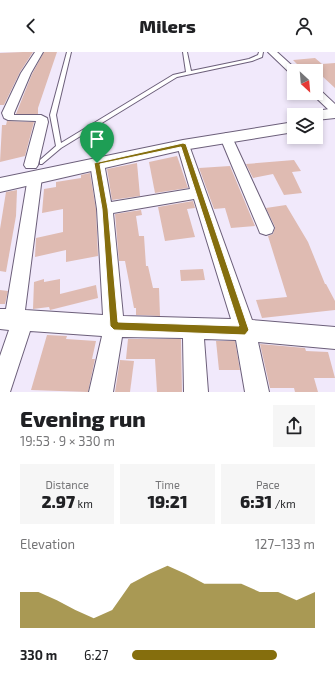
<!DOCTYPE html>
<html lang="en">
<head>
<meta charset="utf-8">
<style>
	:root { --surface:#fff; --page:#f6f6f6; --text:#202124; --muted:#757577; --accent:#856e0d }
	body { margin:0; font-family:"Exo 2",sans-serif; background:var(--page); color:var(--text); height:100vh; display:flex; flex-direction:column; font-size:15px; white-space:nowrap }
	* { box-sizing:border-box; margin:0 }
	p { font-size:13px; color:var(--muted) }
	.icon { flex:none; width:22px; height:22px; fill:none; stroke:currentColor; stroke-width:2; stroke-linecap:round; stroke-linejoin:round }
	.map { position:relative; height:340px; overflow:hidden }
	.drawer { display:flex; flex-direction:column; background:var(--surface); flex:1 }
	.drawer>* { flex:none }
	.needle { width:26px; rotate:154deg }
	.controls { position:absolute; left:287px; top:12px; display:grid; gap:8px }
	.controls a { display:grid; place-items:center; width:36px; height:36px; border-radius:0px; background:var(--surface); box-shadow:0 2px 6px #0003; font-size:20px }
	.pin { position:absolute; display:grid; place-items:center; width:34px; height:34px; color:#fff; margin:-41px -17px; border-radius:50% 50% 50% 0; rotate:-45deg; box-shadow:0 0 4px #0007 }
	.pin .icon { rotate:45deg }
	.round { display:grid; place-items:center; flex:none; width:42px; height:42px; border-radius:0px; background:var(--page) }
	.headline { display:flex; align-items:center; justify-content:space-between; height:68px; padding:0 20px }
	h1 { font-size:22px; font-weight:800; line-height:30px }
	.metrics { display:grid; grid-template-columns:repeat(3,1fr); gap:6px; height:68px; padding:4px 20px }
	.metrics div { display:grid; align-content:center; border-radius:0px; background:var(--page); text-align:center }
	.metrics b { font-size:17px; font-weight:800 }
	.metrics small { font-size:11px; font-weight:400 }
	.metrics p { font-size:11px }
	.chart { height:112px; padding:8px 20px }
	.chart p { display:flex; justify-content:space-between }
	.chart svg { width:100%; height:72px; margin-top:4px; fill:var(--accent); opacity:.7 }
	ul { padding:0 20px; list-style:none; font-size:13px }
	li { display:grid; grid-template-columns:64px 48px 1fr; align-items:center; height:30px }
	li i { height:10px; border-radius:5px; background:var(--accent) }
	header { display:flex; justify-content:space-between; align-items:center; height:52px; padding:0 20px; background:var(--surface); font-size:18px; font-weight:800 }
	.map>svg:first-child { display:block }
	.building { fill:#dfbbb2 }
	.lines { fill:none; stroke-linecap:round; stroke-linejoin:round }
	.service-casing { stroke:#6c5f7a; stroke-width:2 }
	.minor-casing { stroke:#6c5f7a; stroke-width:2 }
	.primary-casing { stroke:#6c5f7a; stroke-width:2 }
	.service { fill:#fff; fill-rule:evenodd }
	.minor { fill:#fff; fill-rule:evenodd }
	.primary { fill:#fff; fill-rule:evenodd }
	.route { fill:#856e0d; stroke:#fff; fill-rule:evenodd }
</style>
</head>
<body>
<header><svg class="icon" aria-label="back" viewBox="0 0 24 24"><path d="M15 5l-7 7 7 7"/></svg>Milers<svg class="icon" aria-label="person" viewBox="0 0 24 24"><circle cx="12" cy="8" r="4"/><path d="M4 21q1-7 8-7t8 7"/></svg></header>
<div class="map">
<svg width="335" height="340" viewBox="0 0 335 340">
	<rect width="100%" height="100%" fill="#f1e9fb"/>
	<g class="building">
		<polygon points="23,0 33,0 20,20 4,53 0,53 0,1"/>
		<polygon points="44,0 57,0 38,56 38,62 16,62 32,22"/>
		<polygon points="315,6 322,12 335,11 335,36 322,24 316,25 316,19 304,19 293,8"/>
		<polygon points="7,69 34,70 25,104 0,110 2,73 6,73"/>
		<polygon points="177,104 188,136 155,141 149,110"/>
		<polygon points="294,108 301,119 292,120 302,141 284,143 273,122 253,126 246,112"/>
		<polygon points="137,111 140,144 112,148 107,117"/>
		<polygon points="230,114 255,174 231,176 225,156 214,157 199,116"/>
		<polygon points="90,121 96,157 98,204 66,210 66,198 35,205 36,186 63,180 63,157 42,161 44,137 56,135 56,130 81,126 81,123"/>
		<polygon points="17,138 16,164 6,220 0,219 0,177 6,140"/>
		<polygon points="193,149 195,156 187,157 195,185 165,189 158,155"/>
		<polygon points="286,153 308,190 325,232 326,232 335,249 335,258 262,266 256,248 287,245 268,184 273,182 275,175 266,156"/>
		<polygon points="141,158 142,163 136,164 139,184 144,184 146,214 148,214 153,236 159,236 160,264 136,263 136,256 134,256 125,209 119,209 115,162"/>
		<polygon points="203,217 205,228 181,229 180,218"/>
		<polygon points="44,227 44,230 60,227 60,242 96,233 98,246 50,258 49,255 33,257 34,230"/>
		<polygon points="0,238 8,239 5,252 0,252"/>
		<polygon points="47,283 67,284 66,287 96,289 92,307 95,307 88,340 31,338"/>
		<polygon points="128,287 181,287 182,340 157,340 155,307 126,307"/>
		<polygon points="216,289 235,289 240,318 219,318"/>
		<polygon points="260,292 305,296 306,299 328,300 335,326 314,326 318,340 295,340 294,336 270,336"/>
		<polygon points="120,308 134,309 130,340 115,340"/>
	</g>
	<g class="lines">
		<defs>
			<polygon id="service" points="67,0 71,0 56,63 61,91 173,23 186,20 183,0 187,0 191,19 249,7 258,3 259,0 263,0 262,5 252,9 177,25 61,96 42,112 40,112 40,108 56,94 50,63"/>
			<g id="minor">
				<polygon points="35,0 43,0 31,21 14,61 14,63 41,63 47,66 48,70 38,113 36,116 26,116 24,113 36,69 8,68 4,66 2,61 21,21"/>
				<polygon points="268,0 277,0 298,19 294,19 294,23 291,22"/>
				<polygon points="316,37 320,38 335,52 335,61 331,60 312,42 312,41 316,41"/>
				<polygon points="226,81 232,85 274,176 272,181 266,183 260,181 258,176 220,85"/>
				<path d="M183,89L189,93L252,268L335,275V297L258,290L269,340H245L236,288L204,287L208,340H184L183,286L122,285L113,340H89L102,284L30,279L10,340H0V304L9,278L0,277V257H6L28,125L30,122L35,120L40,122L42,125L25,258L103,263L97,157L90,111L92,108H102L104,111L111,150L190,137L177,93ZM194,147L231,267L123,264L113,161Z"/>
			</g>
			<g id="primary">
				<polygon points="335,56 335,66 316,68 316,63 308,63 311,60"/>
				<polygon points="294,70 294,80 183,98 0,140 0,126 183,88"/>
			</g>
		</defs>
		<use href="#service" class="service-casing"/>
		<use href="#minor" class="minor-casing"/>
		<use href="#primary" class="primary-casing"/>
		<use href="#service" class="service"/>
		<use href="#minor" class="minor"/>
		<use href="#primary" class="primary"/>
	</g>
	<path class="route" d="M183,91L186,92L249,278L245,283L114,278L110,274L102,157L94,111ZM181,95L239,274L118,270L108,157L100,112Z"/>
</svg>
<div class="controls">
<a><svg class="needle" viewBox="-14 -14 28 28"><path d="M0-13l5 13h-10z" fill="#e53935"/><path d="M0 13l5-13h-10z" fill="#757577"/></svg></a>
<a><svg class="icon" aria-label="layers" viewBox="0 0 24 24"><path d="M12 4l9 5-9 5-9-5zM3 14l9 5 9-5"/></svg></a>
</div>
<div class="pin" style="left:97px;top:111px;background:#1e9e55"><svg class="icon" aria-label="arrive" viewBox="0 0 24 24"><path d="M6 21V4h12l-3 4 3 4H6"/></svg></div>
</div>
<section class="drawer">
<div class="headline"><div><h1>Evening run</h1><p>19:53 · 9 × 330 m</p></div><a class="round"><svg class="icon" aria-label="share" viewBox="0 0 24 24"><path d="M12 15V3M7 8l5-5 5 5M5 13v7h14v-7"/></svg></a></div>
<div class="metrics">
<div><p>Distance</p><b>2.97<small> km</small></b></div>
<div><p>Time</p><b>19:21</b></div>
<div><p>Pace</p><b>6:31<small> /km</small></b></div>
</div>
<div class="chart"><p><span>Elevation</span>127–133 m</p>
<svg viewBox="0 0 160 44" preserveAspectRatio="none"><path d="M0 44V22L10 22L20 27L30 33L40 38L50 33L60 17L70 11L80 6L90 11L100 17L110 17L120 17L130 22L140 22L150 27L160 22V44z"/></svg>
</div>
<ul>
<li><b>330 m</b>6:27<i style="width:79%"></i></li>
</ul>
</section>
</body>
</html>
